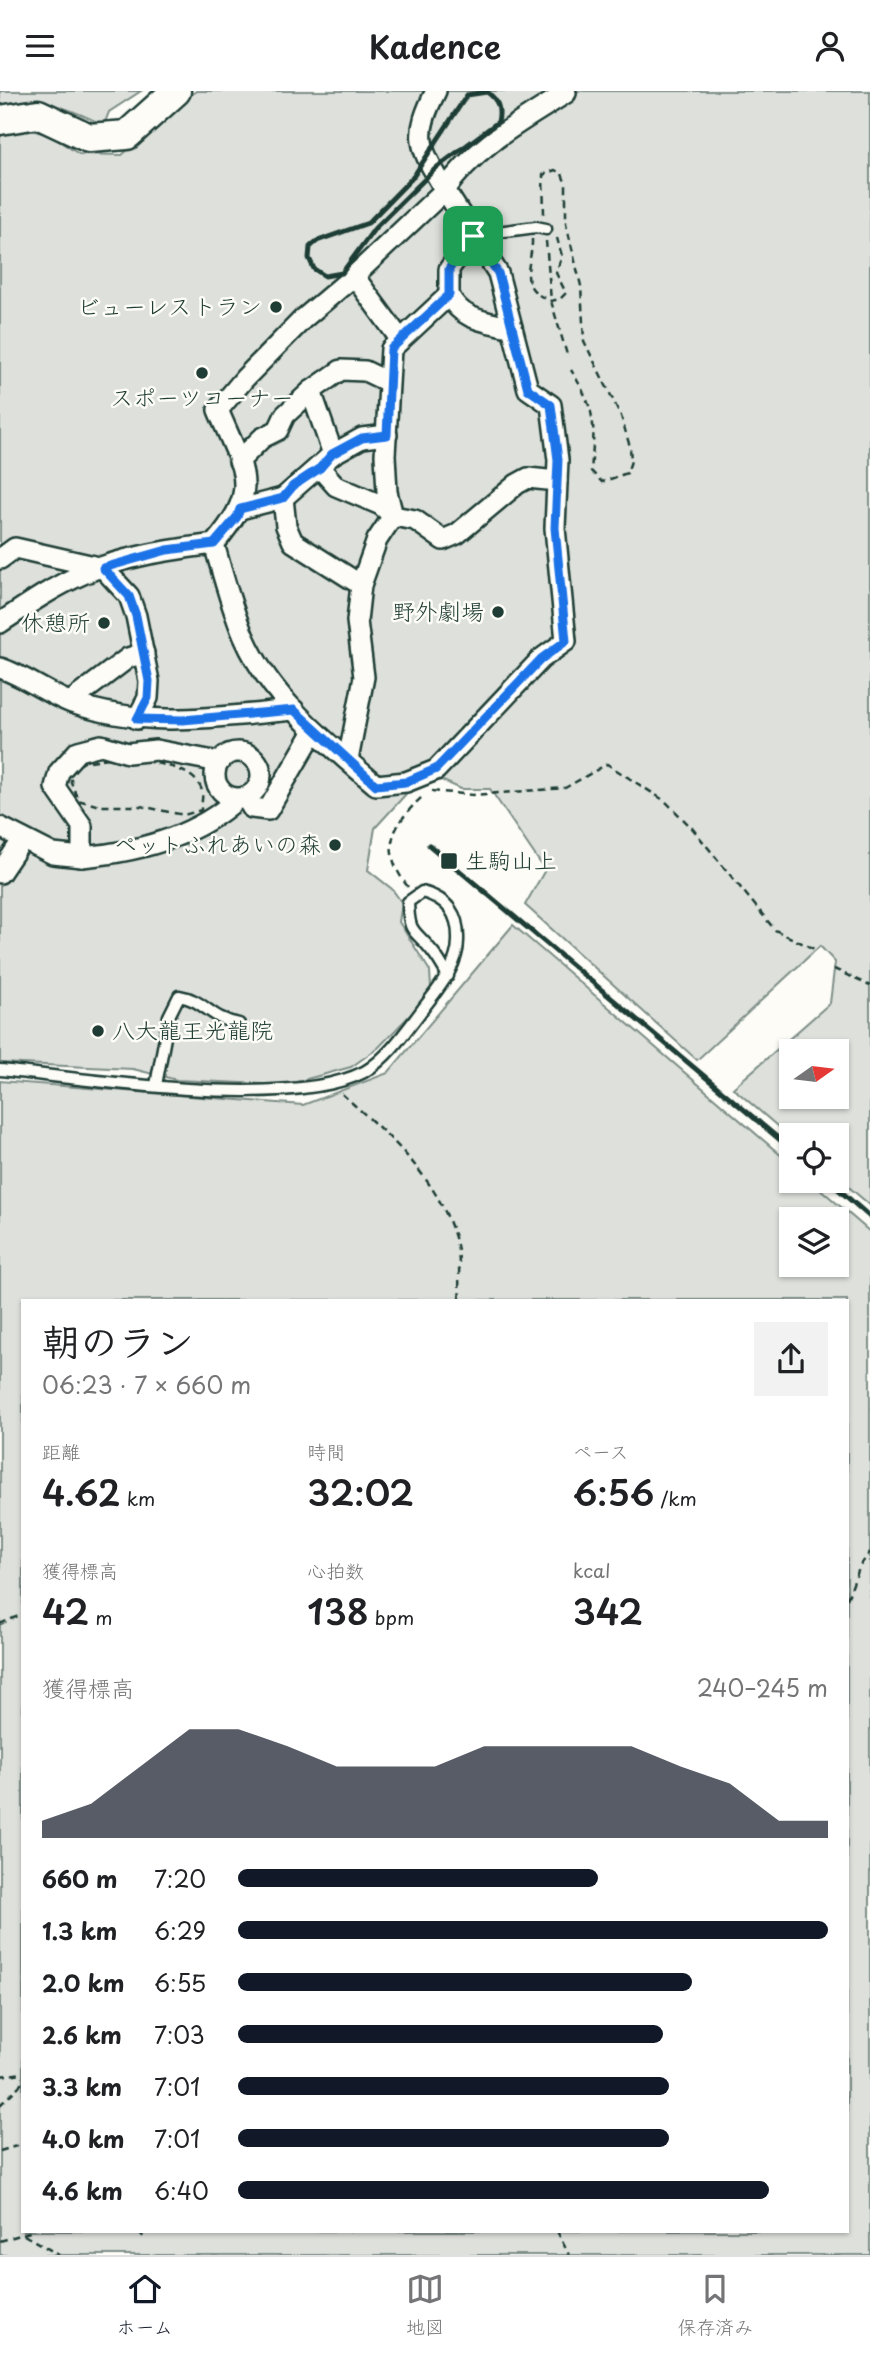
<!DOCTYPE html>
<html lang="ja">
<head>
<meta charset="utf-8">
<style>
	:root { --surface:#fff; --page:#f2f2f2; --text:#202124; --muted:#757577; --line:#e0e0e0; --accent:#111827 }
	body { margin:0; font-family:"Playpen Sans","Klee One",sans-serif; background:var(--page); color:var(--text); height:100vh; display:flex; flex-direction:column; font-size:26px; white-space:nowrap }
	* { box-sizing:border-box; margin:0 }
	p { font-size:23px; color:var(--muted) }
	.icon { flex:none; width:38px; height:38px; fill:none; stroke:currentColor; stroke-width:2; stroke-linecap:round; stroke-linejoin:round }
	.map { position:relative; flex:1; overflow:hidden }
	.panel { position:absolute; left:21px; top:1208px; width:828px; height:934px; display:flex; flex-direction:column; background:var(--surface); border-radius:0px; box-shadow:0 2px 5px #0004 }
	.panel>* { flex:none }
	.needle { width:46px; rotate:76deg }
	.controls { position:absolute; left:779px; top:948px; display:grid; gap:14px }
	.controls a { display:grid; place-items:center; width:70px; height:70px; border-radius:0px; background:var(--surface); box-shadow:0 2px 5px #0004; font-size:35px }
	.pin { position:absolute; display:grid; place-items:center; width:60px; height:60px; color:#fff; margin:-30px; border-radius:14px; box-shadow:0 4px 10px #0006 }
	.round { display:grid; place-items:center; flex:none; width:74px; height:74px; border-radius:0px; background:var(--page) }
	.overview { display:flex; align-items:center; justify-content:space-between; height:119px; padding:0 21px }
	h1 { font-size:38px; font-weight:600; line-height:52px }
	.metrics { display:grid; grid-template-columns:repeat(3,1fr); gap:10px; height:119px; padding:7px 21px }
	.metrics div { display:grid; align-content:center }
	.metrics b { font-size:35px; font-weight:600 }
	.metrics small { font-size:19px; font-weight:400 }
	.metrics p { font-size:19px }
	.chart { height:196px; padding:14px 21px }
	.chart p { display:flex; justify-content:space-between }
	.chart svg { width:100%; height:126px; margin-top:7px; fill:var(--accent); opacity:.7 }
	ul { padding:0 21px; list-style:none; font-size:23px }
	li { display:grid; grid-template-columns:112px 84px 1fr; align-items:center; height:52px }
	li i { height:18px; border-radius:9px; background:var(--accent) }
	header { display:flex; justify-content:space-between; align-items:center; height:91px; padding:0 21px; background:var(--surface); font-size:32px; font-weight:600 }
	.dock { display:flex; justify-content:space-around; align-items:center; height:98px; border-top:2px solid var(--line); background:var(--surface); font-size:19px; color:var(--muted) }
	.dock a { display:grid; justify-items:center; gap:4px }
	.dock .selected { color:var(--accent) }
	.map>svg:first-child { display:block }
	.green { fill:#dde0db; stroke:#7e8e88; stroke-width:2; fill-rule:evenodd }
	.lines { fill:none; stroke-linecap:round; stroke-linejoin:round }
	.lane-casing { stroke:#1f3d34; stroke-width:15 }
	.street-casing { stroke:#1f3d34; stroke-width:24 }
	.secondary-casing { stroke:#1f3d34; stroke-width:33 }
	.path { stroke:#1f3d34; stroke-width:2.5; stroke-dasharray:7 5; stroke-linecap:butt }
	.lane { stroke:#fdfcf7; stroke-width:10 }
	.street { stroke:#fdfcf7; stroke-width:19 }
	.secondary { stroke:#fdfcf7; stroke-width:28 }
	.rail { stroke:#1f3d34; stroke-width:5 }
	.route-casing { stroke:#fff; stroke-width:14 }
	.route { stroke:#1a73e8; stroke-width:9 }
	.poi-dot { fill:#1f3d34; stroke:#fdfcf7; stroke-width:2.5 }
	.labels { text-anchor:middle; stroke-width:5; stroke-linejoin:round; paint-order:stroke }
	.poi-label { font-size:23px; fill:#1f3d34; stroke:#fdfcf7; text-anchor:end }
</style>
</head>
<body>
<header><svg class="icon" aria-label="menu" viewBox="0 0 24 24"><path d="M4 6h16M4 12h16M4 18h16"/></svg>Kadence<svg class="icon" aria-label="person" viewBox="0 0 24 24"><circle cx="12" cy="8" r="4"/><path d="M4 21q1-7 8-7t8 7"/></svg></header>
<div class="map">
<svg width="870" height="2164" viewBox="0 0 870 2164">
	<rect width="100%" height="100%" fill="#fdfcf7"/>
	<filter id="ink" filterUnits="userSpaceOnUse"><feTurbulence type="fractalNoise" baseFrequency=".0143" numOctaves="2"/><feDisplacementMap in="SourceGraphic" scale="14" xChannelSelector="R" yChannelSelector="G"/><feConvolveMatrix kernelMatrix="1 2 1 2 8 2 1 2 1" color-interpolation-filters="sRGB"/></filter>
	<g filter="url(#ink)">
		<g class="green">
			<path d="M0,0H141L109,21L104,34C73,19 32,0 0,16Z"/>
			<path d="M196,0H870V1114L837,1086L836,1045L791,1047L733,997L830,912L835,871L820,855L697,969L525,814L545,779L490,698H461L439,688L415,693L375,737L368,779L392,798L402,812L399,831L430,880L431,897L415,919L378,957L351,976L285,994L177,989L133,978L0,972V46L12,34L50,44L79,63L122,64ZM791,961H836V1006H791Z"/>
			<path d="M513,834L791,1073V1090H811L870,1141V2164H0V990L303,1014L388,982ZM791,1129H836V1174H791ZM23,1209H847V2140H23Z"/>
		</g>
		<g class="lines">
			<defs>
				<g id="lane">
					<polyline points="474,144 536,136 546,138"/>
					<path d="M0,979C87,988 289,1020 364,981C387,968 406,940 422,919C437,899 458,876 458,850C459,823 448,808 422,801L408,811C409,845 414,837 432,860C438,867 443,876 448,885"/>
					<path d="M156,994L169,925L179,905C205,909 208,927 239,933"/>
				</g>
				<g id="street">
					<path d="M436,0C412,47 420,56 445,99C476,54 521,31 566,2L564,0"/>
					<polyline points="354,185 400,248"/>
					<path d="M449,204C462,230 486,230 512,237"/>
					<polyline points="311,300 333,363"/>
					<polyline points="239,370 262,347 278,339 285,324 311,300 341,279 365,280 388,291"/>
					<polyline points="320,377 336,395 381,414 393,425"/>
					<polyline points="283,407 333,363 362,347 387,344"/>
					<polyline points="240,418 283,407 286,435 293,451 361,494"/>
					<polyline points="393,425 387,401 385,364 391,258 449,204 449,178 473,145"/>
					<polyline points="0,468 15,457 103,477 129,505 136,525 149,590 148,607 137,628"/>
					<path d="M0,532C27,514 53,496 83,483C123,465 171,459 214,453C262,397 244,381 218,319L245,287L303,228L354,185L445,99L498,182L528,298L551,314L558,369L555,437L566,550L541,568L436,679L406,691L376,694C326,651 271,608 244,546C231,516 223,484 214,453"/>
					<path d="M0,577C25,585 47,603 72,612C149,638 215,626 294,619"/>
					<polyline points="70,611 128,567 144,562"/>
					<circle cx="238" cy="684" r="23"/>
					<polyline points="348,669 364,586 357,530 361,494 377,449 393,425 415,429 443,449 457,443 517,393 528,387 557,390"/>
					<path d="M219,671L156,659L128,662L101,654L78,660L59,681L55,696L82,735V766C136,761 196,746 237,708"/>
					<polyline points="246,707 252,717 268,719 314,640"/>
					<polyline points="0,736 53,763 82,766"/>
					<polyline points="0,782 23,748"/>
				</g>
				<polyline id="secondary" points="0,29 38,23 89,47 127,44 176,0"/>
			</defs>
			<use href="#lane" class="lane-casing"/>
			<use href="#street" class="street-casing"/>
			<use href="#secondary" class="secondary-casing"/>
			<g class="path">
				<path d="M544,123L543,84L555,79L562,83L566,93V132L581,195L584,250L621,325L630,356L631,370L627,382L602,391L591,380C595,333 597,321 571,279"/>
				<path d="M532,148C533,173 514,196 551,210L560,208L566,202L556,182L562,165L557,147"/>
				<polyline points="546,150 551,210 568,267"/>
				<path d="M109,667C134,669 190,671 201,697C204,703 201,713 201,719L184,724L140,715H100L78,709L71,691L73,678L84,671Z"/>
				<polyline points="432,700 473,704 565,697 607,673 665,710 692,737 775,839 816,859"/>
				<path d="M408,796C379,758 391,735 424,704"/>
				<polyline points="834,878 870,895"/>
				<path d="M342,1003C389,1045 438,1086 456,1150C461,1168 458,1191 460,1209"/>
				<polyline points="847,1508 860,1475 870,1461"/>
				<polyline points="0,1533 23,1523"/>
				<polyline points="0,1985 23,1982"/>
				<polyline points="0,2014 23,1991"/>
				<polyline points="0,2060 23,2053"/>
				<polyline points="139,2140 144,2147"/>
				<polyline points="557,2140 569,2164"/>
				<polyline points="24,2144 59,2164"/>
				<polyline points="0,2150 33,2140"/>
			</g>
			<use href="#lane" class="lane"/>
			<use href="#street" class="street"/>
			<use href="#secondary" class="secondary"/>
			<g class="rail">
				<path d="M487,1C498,9 501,17 498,31L436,77L375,137L342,182L325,185L314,178L309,167L310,156L317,150L368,132L413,86L467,4Z"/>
				<polyline points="429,754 791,1058"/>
				<polyline points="829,1090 870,1126"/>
			</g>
		</g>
	</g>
	<g class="lines" filter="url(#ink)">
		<defs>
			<polygon id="route" points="473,145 498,182 528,298 551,314 558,369 555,437 566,550 541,568 436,678 406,691 376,694 294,619 183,629 137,628 148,607 149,590 136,525 129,505 103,477 167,459 214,453 237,426 240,418 283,407 293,395 320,377 332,363 362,347 387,344 391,258 449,204 449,178"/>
		</defs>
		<use href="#route" class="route-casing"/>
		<use href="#route" class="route"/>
	</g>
	<g class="poi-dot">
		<circle cx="276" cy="216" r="7"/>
		<circle cx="202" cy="282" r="7"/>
		<circle cx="498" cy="521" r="7"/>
		<circle cx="104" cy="532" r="7"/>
		<circle cx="335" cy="754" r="7"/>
		<rect x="440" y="761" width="18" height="18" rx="3.5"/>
		<circle cx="98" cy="940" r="7"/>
	</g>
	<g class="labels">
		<g class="poi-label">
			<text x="262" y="224">ビューレストラン</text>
			<text x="202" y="315" text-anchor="middle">スポーツコーナー</text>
			<text x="484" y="529">野外劇場</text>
			<text x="90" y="540">休憩所</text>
			<text x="321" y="762">ペットふれあいの森</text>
			<text x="465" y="778" text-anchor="start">生駒山上</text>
			<text x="112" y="948" text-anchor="start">八大龍王光龍院</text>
		</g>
	</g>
</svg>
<div class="controls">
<a><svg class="needle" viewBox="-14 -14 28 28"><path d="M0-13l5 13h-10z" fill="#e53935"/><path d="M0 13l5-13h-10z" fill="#757577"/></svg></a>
<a><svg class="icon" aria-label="locate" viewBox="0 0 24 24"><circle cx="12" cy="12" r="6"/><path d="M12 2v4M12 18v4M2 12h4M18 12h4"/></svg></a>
<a><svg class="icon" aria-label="layers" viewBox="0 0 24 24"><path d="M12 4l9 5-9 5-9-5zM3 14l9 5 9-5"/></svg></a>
</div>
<div class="pin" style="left:473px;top:145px;background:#1e9e55"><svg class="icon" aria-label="arrive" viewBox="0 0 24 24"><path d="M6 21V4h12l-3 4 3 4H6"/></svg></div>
<section class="panel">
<div class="overview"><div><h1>朝のラン</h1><p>06:23 · 7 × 660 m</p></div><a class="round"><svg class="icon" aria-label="share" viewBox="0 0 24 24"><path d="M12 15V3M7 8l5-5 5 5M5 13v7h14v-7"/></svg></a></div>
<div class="metrics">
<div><p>距離</p><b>4.62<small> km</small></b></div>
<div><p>時間</p><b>32:02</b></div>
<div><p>ペース</p><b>6:56<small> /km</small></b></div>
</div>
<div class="metrics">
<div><p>獲得標高</p><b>42<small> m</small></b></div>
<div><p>心拍数</p><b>138<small> bpm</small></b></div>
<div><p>kcal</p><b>342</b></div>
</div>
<div class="chart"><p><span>獲得標高</span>240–245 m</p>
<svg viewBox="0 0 160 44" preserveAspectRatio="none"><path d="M0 44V38L10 32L20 19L30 6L40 6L50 12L60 19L70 19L80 19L90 12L100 12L110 12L120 12L130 19L140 25L150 38L160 38V44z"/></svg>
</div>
<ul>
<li><b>660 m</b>7:20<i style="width:61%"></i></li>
<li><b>1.3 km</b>6:29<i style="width:100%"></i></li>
<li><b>2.0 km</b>6:55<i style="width:77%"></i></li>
<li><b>2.6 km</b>7:03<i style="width:72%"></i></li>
<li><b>3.3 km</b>7:01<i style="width:73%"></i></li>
<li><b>4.0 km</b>7:01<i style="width:73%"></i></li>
<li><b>4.6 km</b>6:40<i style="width:90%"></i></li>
</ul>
</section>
</div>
<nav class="dock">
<a class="selected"><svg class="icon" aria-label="home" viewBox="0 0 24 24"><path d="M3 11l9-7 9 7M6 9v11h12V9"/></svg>ホーム</a>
<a><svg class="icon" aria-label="map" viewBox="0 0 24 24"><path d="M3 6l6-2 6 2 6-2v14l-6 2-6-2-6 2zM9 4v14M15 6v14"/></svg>地図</a>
<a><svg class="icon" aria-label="saved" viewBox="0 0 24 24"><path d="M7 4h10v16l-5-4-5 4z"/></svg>保存済み</a>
</nav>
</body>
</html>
